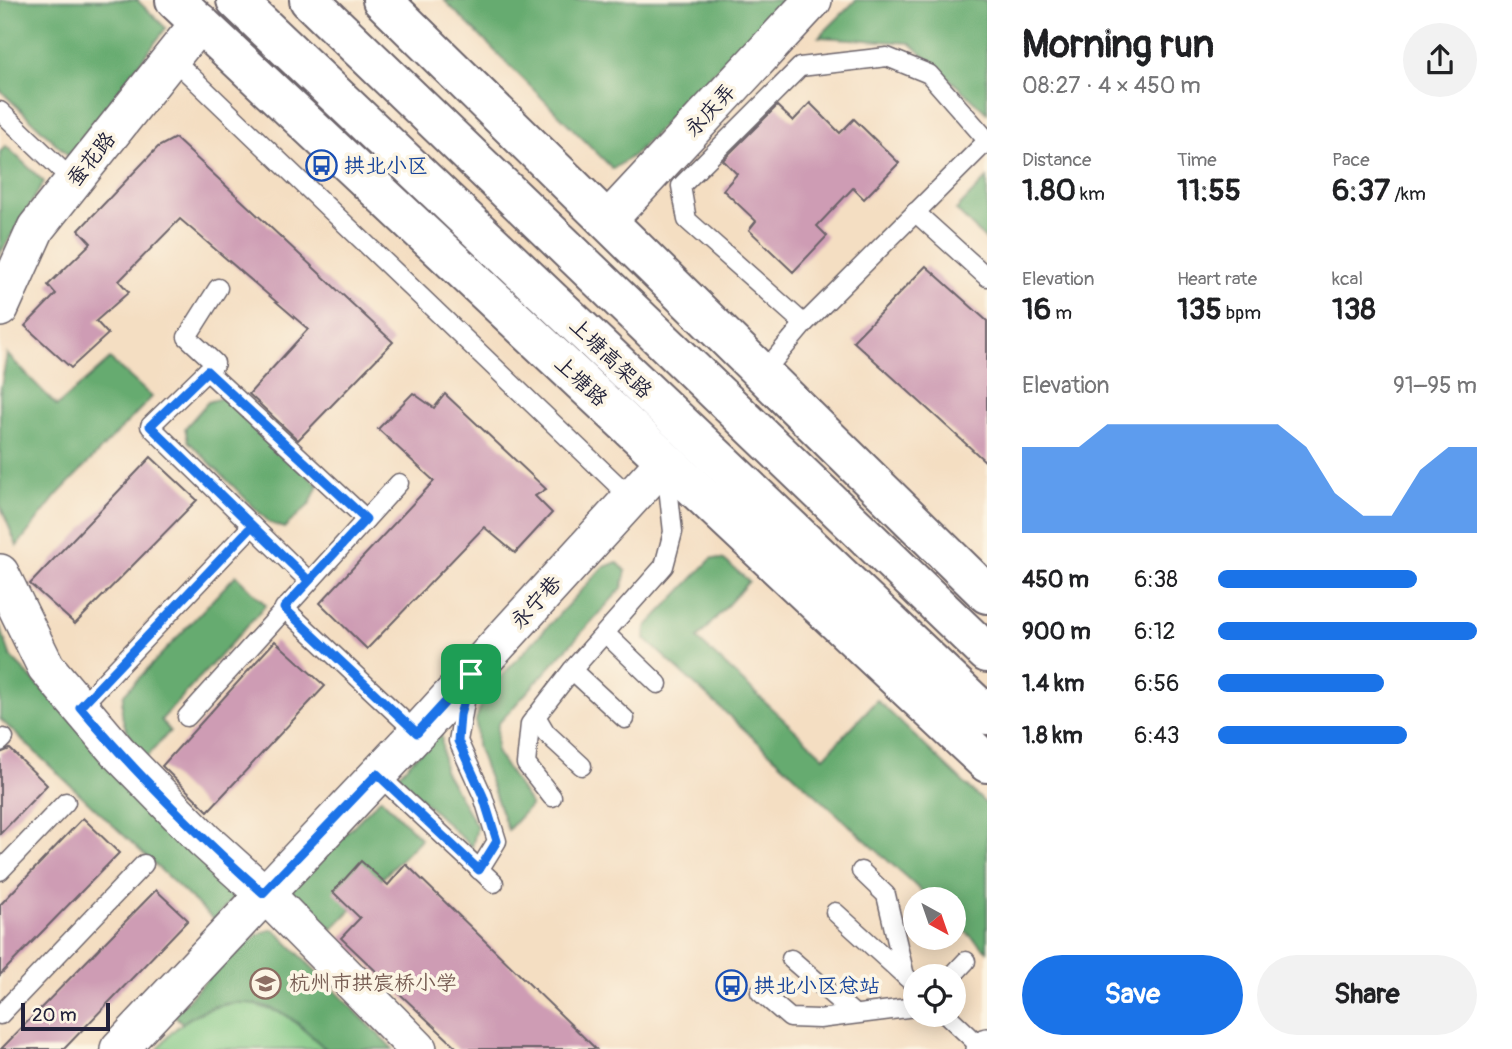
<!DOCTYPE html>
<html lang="en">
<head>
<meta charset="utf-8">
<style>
	:root { --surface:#fff; --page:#f2f2f2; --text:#202124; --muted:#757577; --accent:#1a73e8 }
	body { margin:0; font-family:Pangolin,"LXGW WenKai TC",sans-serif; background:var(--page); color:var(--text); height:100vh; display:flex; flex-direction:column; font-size:26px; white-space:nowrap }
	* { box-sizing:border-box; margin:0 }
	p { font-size:23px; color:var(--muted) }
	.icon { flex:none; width:38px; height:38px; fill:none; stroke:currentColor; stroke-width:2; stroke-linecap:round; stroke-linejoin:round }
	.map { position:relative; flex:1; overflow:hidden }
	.details { display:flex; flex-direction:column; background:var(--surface); width:525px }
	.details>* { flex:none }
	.needle { width:46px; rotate:140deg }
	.fabs { position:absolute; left:903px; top:887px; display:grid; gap:14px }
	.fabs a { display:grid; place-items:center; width:63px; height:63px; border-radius:50%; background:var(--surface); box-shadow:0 4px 18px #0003; font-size:35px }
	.scale { position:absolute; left:21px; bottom:18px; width:89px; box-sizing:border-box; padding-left:7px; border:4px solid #22223b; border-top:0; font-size:19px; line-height:24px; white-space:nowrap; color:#22223b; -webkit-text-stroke:5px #fcf5e5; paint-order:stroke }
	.pin { position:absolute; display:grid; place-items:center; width:60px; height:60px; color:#fff; margin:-30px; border-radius:14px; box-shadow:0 4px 10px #0006 }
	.round { display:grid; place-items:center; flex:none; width:74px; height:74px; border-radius:37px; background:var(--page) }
	.headline { display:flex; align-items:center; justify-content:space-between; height:119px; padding:0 35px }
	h1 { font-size:38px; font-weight:700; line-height:52px }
	.figures { display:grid; grid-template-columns:repeat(3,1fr); gap:10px; height:119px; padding:7px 35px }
	.figures div { display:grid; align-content:center }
	.figures b { font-size:30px; font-weight:700 }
	.figures small { font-size:19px; font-weight:400 }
	.figures p { font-size:19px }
	.chart { height:196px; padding:14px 35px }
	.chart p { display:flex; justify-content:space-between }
	.chart svg { width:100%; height:126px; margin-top:7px; fill:var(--accent); opacity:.7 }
	.cta { display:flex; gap:14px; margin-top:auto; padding:14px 35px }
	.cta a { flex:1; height:80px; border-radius:42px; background:var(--accent); color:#fff; font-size:28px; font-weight:700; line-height:80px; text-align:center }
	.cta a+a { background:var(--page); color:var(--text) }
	ul { padding:0 35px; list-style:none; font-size:23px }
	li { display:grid; grid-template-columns:112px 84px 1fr; align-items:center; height:52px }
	li i { height:18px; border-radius:9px; background:var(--accent) }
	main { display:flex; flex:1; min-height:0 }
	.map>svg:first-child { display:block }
	.green { fill:#7ec682; stroke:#50745e; stroke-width:2 }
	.forest { fill:#66ab70; stroke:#446656; stroke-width:2 }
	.building { fill:#ce9cb4 }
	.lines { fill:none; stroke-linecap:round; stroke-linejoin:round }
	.service-casing { stroke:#6c646a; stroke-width:21 }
	.minor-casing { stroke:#6c646a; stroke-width:40 }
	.primary-casing { stroke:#6c646a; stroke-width:42 }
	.trunk-casing { stroke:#6c646a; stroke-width:42 }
	.service { stroke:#fff; stroke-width:18 }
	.minor { stroke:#fff; stroke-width:37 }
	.primary { stroke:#fff; stroke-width:38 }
	.trunk { stroke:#fff; stroke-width:38 }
	.route-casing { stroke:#fff; stroke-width:14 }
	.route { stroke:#1a73e8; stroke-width:9 }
	.labels { text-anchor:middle; stroke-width:7; stroke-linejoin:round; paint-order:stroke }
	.street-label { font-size:21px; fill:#22223b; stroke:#fcf5e5 }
	.transit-label { font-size:21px; fill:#164399; stroke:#fcf5e5; text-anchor:start }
	.education-label { font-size:21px; fill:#785e54; stroke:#fcf5e5; text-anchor:start }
</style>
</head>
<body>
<main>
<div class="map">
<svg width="987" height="1049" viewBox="0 0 987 1049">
	<rect width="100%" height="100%" fill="#fcf5e5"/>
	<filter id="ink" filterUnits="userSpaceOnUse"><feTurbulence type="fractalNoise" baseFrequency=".0143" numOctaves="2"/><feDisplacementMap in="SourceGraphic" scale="14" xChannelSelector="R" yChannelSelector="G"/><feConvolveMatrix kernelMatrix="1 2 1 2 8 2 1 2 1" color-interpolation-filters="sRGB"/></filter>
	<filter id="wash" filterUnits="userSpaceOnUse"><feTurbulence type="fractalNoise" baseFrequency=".00686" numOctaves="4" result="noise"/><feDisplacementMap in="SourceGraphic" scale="28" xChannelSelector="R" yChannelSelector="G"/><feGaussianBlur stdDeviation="1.57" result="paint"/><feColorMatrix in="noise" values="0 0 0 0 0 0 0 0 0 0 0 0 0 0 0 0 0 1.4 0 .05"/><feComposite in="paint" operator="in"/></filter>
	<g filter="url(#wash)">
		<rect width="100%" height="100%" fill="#f4dec2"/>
		<path class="green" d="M244,1002L285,1014L326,1049H158C179,1018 208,1005 244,1002Z"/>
		<g class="forest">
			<polygon points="0,0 137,0 166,28 69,156 0,90"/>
			<polygon points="444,0 784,0 635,154 613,169"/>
			<polygon points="856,0 986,0 987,113 910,43 819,37"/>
			<polygon points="6,146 44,182 0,254 0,152"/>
			<polygon points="987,178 987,241 956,210"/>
			<polygon points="7,354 57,406 110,359 152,397 57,495 17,546 0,505 0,393"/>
			<polygon points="225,397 318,485 310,504 284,528 270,523 188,441 185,428 208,402"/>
			<polygon points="712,558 724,560 749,581 697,639 824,757 877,700 987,805 987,951 954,921 954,900 930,899 645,639 646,627"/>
			<polygon points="617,562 626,571 622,588 498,724 496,752 531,805 508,830 477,746 476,720 485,694 602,568"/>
			<path d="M236,575L266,605L161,720L170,731L146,758C130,735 116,723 124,694Z"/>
			<polygon points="0,626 11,657 238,892 214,920 0,719"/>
			<polygon points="441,731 444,770 477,827 472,847 397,776"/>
			<polygon points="381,798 421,839 332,929 290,890"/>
			<path d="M274,929L393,1049H326C313,1038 299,1022 284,1014C249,996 212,1000 182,1023L174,1015C199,989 239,936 274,929Z"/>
		</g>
		<g id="blocks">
			<g class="building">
				<polygon points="810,103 840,133 854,119 899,163 864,199 853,188 817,226 827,236 793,272 749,230 756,221 723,190 737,174 723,160 777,106 793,121"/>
				<polygon points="175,138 393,342 298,440 249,394 308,329 180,219 119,281 129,292 96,321 108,334 71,368 25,326 56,294 48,285 91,243 79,230 158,147"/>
				<polygon points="926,266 987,321 987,463 853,341"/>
				<polygon points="413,393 434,408 445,394 546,489 535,496 552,513 515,553 484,527 367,649 320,603 434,481 378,429"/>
				<polygon points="151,457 197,500 75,624 30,584"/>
				<polygon points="275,641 325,686 208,811 162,766"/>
				<polygon points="10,749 47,785 0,834 0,753"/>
				<polygon points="83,818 119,853 0,975 0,905"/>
				<polygon points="361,861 388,885 406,864 596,1049 458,1049 341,938 360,918 333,892"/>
				<polygon points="156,890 188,920 64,1049 1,1049"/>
			</g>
		</g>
	</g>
	<g filter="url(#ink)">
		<use href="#blocks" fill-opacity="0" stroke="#6c646a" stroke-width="2"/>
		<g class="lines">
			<defs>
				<g id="service">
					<polyline points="172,58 631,498"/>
					<polyline points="0,111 73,181"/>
					<polyline points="915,212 987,277"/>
					<polyline points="218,288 187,337 215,363 150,426 309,581"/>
					<polyline points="804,324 687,220 681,186 800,67 887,57 929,74 987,140"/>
					<polyline points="207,371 366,519"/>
					<polyline points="763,373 804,324 987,141"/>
					<polyline points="284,608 417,733"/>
					<polyline points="606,634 658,684"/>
					<polyline points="572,670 625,719"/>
					<polyline points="467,691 458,741 483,796 497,841 479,870"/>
					<polyline points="80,707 252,526"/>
					<polyline points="536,716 546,733 582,766"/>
					<polyline points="187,717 399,483"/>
					<polyline points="0,742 4,738"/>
					<polyline points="377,774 494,883"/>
					<polyline points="552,797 526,764 530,724 572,670 664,566 673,532 666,468"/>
					<polyline points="0,871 66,802"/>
					<polyline points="861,871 886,895 905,976"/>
					<polyline points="835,912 915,985"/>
					<polyline points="791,959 853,1013"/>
					<polyline points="952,976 966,961"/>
					<polyline points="760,992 790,1018 819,1019 915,1007"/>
					<polyline points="0,1015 144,864"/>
					<polyline points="947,1015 983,1049"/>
				</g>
				<g id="minor">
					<polyline points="608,220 813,0"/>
					<polyline points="0,308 36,228 200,22"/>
					<polyline points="0,573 46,667 117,751 204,840 275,904 418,1049"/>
					<polyline points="119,1049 417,733 665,461"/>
					<polyline points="985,1049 987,1047"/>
				</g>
				<g id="primary">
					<polyline points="175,0 987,763"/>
					<polyline points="382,0 987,594"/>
				</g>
				<g id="trunk">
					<polyline points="236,0 987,715"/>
					<polyline points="309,0 987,653"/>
				</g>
			</defs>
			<use href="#service" class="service-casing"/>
			<use href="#minor" class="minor-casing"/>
			<use href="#primary" class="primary-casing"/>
			<use href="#trunk" class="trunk-casing"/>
			<use href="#service" class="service"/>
			<use href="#minor" class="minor"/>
			<use href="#primary" class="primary"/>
			<use href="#trunk" class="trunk"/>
		</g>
	</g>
	<g class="lines" filter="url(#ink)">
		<defs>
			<path id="route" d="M471,674L417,733L284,608L309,581L150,426L207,371L366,519L309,581L252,526L80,707C136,774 198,835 263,893L377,774L479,870L497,841L483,796L458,741L460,715L471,674"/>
		</defs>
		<use href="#route" class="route-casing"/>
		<use href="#route" class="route"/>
	</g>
	<defs>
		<symbol id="bus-ring" viewBox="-11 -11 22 22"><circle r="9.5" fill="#fcf5e5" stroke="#1a4fb4" stroke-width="1.5"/><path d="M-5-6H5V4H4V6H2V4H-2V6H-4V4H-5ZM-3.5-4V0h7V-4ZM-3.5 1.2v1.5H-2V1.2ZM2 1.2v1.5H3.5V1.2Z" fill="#1a4fb4"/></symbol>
		<symbol id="school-ring" viewBox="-11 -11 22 22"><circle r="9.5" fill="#fcf5e5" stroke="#8d6e63" stroke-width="1.5"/><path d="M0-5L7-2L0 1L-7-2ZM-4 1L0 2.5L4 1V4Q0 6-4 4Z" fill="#8d6e63"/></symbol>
	</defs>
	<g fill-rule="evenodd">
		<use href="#bus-ring" x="304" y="148" width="35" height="35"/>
		<use href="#school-ring" x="248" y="966" width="35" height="35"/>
		<use href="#bus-ring" x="714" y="968" width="35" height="35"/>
	</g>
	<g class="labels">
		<g class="street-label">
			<text transform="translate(710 110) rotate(-47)" y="7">永庆弄</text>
			<text transform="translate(91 159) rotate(-51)" y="7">蚕花路</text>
			<text transform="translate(611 358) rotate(44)" y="7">上塘高架路</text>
			<text transform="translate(581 381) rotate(43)" y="7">上塘路</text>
			<text transform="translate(536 602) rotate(-48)" y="7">永宁巷</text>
		</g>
		<g class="transit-label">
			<text x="344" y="173">拱北小区</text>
			<text x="754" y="993">拱北小区总站</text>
		</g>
		<g class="education-label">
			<text x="289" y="990">杭州市拱宸桥小学</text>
		</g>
	</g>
</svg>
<div class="fabs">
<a><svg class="needle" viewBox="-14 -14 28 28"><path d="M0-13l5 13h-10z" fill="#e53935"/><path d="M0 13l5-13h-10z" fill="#757577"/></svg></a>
<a><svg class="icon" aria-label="locate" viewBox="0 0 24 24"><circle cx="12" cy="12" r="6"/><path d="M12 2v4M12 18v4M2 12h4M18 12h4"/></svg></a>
</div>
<div class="scale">20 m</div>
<div class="pin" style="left:471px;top:674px;background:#1e9e55"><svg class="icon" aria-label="arrive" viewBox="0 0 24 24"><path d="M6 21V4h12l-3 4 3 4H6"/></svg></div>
</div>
<section class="details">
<div class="headline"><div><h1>Morning run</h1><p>08:27 · 4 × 450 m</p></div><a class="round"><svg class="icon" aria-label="share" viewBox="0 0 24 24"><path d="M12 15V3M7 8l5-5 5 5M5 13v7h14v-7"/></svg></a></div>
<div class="figures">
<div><p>Distance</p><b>1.80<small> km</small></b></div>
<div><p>Time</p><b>11:55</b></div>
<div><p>Pace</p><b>6:37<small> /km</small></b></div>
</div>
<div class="figures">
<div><p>Elevation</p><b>16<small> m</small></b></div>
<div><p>Heart rate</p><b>135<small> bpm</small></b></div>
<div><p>kcal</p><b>138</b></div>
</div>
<div class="chart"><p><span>Elevation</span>91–95 m</p>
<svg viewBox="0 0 160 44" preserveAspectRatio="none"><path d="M0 44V14L10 14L20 14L30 6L40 6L50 6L60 6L70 6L80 6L90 6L100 14L110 30L120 38L130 38L140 22L150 14L160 14V44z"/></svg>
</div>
<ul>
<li><b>450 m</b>6:38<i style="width:77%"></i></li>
<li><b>900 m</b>6:12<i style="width:100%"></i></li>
<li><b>1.4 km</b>6:56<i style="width:64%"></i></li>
<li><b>1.8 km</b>6:43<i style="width:73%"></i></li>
</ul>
<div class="cta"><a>Save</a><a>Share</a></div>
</section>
</main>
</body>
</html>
